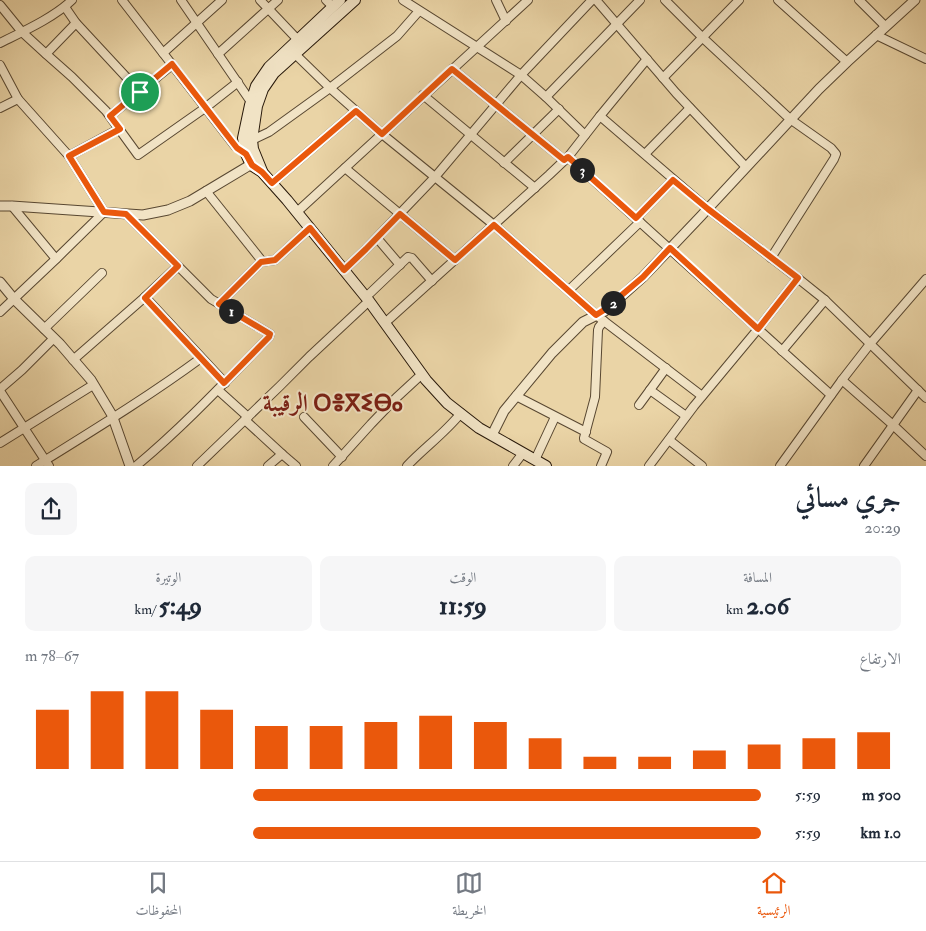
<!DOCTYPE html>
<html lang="ar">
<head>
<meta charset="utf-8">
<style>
	:root { --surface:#fff; --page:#f6f6f7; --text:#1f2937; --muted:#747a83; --line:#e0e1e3; --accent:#ea580c }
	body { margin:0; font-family:"IM FELL Double Pica",Amiri,"Noto Sans Tifinagh",serif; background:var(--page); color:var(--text); direction:rtl; height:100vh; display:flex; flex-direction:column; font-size:19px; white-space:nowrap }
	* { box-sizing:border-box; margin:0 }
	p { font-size:16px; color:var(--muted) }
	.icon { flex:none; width:28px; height:28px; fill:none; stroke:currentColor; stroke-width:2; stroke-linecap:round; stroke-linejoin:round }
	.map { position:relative; height:466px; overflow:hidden; direction:ltr }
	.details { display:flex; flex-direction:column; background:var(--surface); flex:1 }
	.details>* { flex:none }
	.pin { position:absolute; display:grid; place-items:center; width:42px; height:42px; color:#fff; margin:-21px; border:2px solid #fff; border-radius:50%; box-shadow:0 1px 5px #0007 }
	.km { position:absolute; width:25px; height:25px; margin:-12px; border-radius:50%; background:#222; color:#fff; font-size:14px; line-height:25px; text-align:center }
	.round { display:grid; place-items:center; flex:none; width:52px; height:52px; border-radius:10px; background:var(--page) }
	.summary { display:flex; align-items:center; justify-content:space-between; height:85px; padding:0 25px }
	h1 { font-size:28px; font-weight:700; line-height:38px }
	.figures { display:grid; grid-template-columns:repeat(3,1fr); gap:8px; height:85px; padding:5px 25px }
	.figures div { display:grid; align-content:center; border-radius:10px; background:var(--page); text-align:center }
	.figures b { font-size:25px; font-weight:700 }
	.figures small { font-size:14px; font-weight:400 }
	.figures p { font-size:14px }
	.chart { height:140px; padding:10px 25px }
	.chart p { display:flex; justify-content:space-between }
	.chart svg { width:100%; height:90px; margin-top:5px; stroke:var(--accent); stroke-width:6 }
	ul { padding:0 25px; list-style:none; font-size:16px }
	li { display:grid; grid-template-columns:80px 60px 1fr; align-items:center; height:38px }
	li i { height:12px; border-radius:6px; background:var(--accent) }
	.dock { display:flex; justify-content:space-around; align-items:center; height:70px; border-top:1px solid var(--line); background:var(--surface); font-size:14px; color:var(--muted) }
	.dock a { display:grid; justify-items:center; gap:2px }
	.dock .current { color:var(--accent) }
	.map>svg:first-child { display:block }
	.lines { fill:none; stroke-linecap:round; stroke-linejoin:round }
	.minor-casing { stroke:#584731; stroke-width:10 }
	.tertiary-casing { stroke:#584731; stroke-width:11 }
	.secondary-casing { stroke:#27180a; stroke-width:12 }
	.minor { stroke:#f1e3c5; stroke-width:8 }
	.tertiary { stroke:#f1e3c5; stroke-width:9 }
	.secondary { stroke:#f1e3c5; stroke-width:10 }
	.route-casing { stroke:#fff; stroke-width:10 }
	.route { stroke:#ea580c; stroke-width:6 }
	.labels { text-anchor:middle; stroke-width:4; stroke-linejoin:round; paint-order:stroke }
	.district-label { font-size:24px; font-weight:bold; fill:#7a1f14; stroke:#f1e3c5 }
</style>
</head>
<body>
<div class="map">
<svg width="926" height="466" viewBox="0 0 926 466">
	<rect width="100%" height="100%" fill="#ead4a6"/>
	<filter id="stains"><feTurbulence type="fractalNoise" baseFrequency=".004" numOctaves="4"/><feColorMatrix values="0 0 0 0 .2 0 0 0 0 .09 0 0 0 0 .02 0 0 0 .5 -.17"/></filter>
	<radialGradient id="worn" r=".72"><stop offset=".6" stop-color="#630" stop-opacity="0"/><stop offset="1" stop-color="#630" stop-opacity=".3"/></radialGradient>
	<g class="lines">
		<defs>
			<g id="minor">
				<polyline points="122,0 235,146 246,154"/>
				<polyline points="181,0 251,102"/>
				<polyline points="260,0 298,40"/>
				<polyline points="326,0 333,7"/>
				<polyline points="403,0 521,75 546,97 585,135"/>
				<polyline points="496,0 506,21"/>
				<polyline points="596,0 676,93 746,167"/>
				<polyline points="665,0 703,38 790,119 831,148 836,154 834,159 771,258"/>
				<polyline points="778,0 847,62"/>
				<polyline points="859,0 885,26"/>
				<polyline points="0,5 22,32 46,54 72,77 106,111 138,155 205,108 238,82"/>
				<polyline points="65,7 76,23 140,92"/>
				<polyline points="876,35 926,59"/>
				<path d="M0,43C22,32 55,17 72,0"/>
				<polyline points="163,53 222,0"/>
				<polyline points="46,54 76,23"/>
				<polyline points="218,54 278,0"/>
				<polyline points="295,54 330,88 382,134 494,225 596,315 702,396"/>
				<polyline points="0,65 18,99 69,156 119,129"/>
				<polyline points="452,69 564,160"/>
				<polyline points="663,78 739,0"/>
				<polyline points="423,95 535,188"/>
				<polyline points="546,97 640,0"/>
				<polyline points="0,108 18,99"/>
				<polyline points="110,116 172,65"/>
				<polyline points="600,116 708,209 795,276 825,300 926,398"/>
				<polyline points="252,140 269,132 330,88 397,36 419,11"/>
				<polyline points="645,154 690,108"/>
				<polyline points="568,157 831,395"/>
				<polyline points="504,163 559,109"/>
				<polyline points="345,168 455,260"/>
				<polyline points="272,183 356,111"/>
				<polyline points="206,191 262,261"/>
				<polyline points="12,206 56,259"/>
				<polyline points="297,212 528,0"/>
				<path d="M126,214L211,299L270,334L269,337C226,381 183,427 136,466"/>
				<polyline points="636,218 673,180"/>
				<polyline points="377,238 400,265"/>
				<polyline points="344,270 366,249 435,177 521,75 592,0"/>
				<polyline points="569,290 640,222"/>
				<polyline points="145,297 225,383"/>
				<polyline points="366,297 408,257 412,258 432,281"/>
				<polyline points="219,304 261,262 275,260 310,228"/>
				<polyline points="0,312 56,259 104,212 69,156"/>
				<polyline points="386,322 549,175 568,157 600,116 647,59"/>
				<polyline points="44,329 102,273"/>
				<polyline points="782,351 825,300"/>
				<polyline points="73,360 145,297 178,266"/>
				<polyline points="666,368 650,390 686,416"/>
				<polyline points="842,380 893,425 926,456"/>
				<polyline points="0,389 22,370 54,338"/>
				<polyline points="218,390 248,417"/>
				<polyline points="0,391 49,466"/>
				<polyline points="516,396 586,432"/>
				<polyline points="639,405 650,390"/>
				<polyline points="304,417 342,457"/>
				<polyline points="245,420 282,454 268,466"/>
				<polyline points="669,440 702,466"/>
				<polyline points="0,443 93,385"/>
				<polyline points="282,454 296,466"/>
				<polyline points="535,460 555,417"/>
				<path d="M36,466C92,431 148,397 201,358"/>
				<polyline points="197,466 280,386 309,357 369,301"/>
				<polyline points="333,466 371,424 396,398 422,374"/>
				<path d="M407,466C424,448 445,433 461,413"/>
				<polyline points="513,466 523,453"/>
				<polyline points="601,466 607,452 584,439 584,438 595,397 598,330 599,327 604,321"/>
				<polyline points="649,466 694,406 758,329 798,278"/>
				<polyline points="780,466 842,380 870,344 926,279"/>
				<polyline points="864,466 918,390"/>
			</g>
			<g id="tertiary">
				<polyline points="0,206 12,206 143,215 168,210 190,201 255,162"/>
				<polyline points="0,282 14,299 60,344 91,380 112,415 130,466"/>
				<polyline points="492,435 504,411 552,353 583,322 605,311 643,277 701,216 819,89 847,62 915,0"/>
			</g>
			<g id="secondary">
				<polyline points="340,0 269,67 256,86 250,105 243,138 246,154 251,165 262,172 287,200 369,301 426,380 447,403 479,428 546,466"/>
				<polyline points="262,171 253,149 252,140 257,106 263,89 274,73 355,0"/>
			</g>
		</defs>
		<use href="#minor" class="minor-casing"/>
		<use href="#tertiary" class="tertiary-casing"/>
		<use href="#secondary" class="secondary-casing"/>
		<use href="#minor" class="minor"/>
		<use href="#tertiary" class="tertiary"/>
		<use href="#secondary" class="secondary"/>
	</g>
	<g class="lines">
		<defs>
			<polygon id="route" points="172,64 237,148 246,154 252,165 262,172 272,183 356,111 382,134 452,69 564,160 568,157 636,218 673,180 708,209 798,278 758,329 670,248 643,277 604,310 596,315 494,225 455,260 400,214 366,249 344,270 310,228 275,260 261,262 219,304 270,334 269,337 224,383 145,298 178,266 126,214 104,212 69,156 120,129 110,116"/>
		</defs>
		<use href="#route" class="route-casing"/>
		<use href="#route" class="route"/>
	</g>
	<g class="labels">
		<g class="district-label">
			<text x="333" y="411">الرقيبة ⵔⴻⴳⵉⴱⴰ</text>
		</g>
	</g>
	<rect width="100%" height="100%" filter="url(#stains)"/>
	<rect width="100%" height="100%" fill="url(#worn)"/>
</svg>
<div class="pin" style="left:140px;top:92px;background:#1e9e55"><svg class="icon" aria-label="arrive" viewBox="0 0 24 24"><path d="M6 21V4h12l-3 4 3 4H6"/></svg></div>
<b class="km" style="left:231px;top:311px">1</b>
<b class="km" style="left:613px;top:303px">2</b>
<b class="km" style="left:582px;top:170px">3</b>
</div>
<section class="details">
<div class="summary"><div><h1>جري مسائي</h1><p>20:29</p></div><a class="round"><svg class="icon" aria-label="share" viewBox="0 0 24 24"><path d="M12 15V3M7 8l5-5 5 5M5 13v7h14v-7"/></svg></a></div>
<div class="figures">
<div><p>المسافة</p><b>2.06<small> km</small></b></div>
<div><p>الوقت</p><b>11:59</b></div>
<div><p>الوتيرة</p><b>5:49<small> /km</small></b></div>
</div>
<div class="chart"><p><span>الارتفاع</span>67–78 m</p>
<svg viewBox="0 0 160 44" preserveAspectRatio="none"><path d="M5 44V15M15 44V6M25 44V6M35 44V15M45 44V23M55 44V23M65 44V21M75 44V18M85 44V21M95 44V29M105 44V38M115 44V38M125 44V35M135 44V32M145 44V29M155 44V26"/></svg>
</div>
<ul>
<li><b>500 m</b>5:59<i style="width:69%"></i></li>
<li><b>1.0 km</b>5:59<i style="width:69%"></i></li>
</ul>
</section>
<nav class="dock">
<a class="current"><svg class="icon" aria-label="home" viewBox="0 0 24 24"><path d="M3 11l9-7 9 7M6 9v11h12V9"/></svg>الرئيسية</a>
<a><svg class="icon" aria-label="map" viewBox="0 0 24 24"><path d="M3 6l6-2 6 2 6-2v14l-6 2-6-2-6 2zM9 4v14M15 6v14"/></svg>الخريطة</a>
<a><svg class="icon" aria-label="saved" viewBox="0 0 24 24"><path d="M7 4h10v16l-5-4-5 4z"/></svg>المحفوظات</a>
</nav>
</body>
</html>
